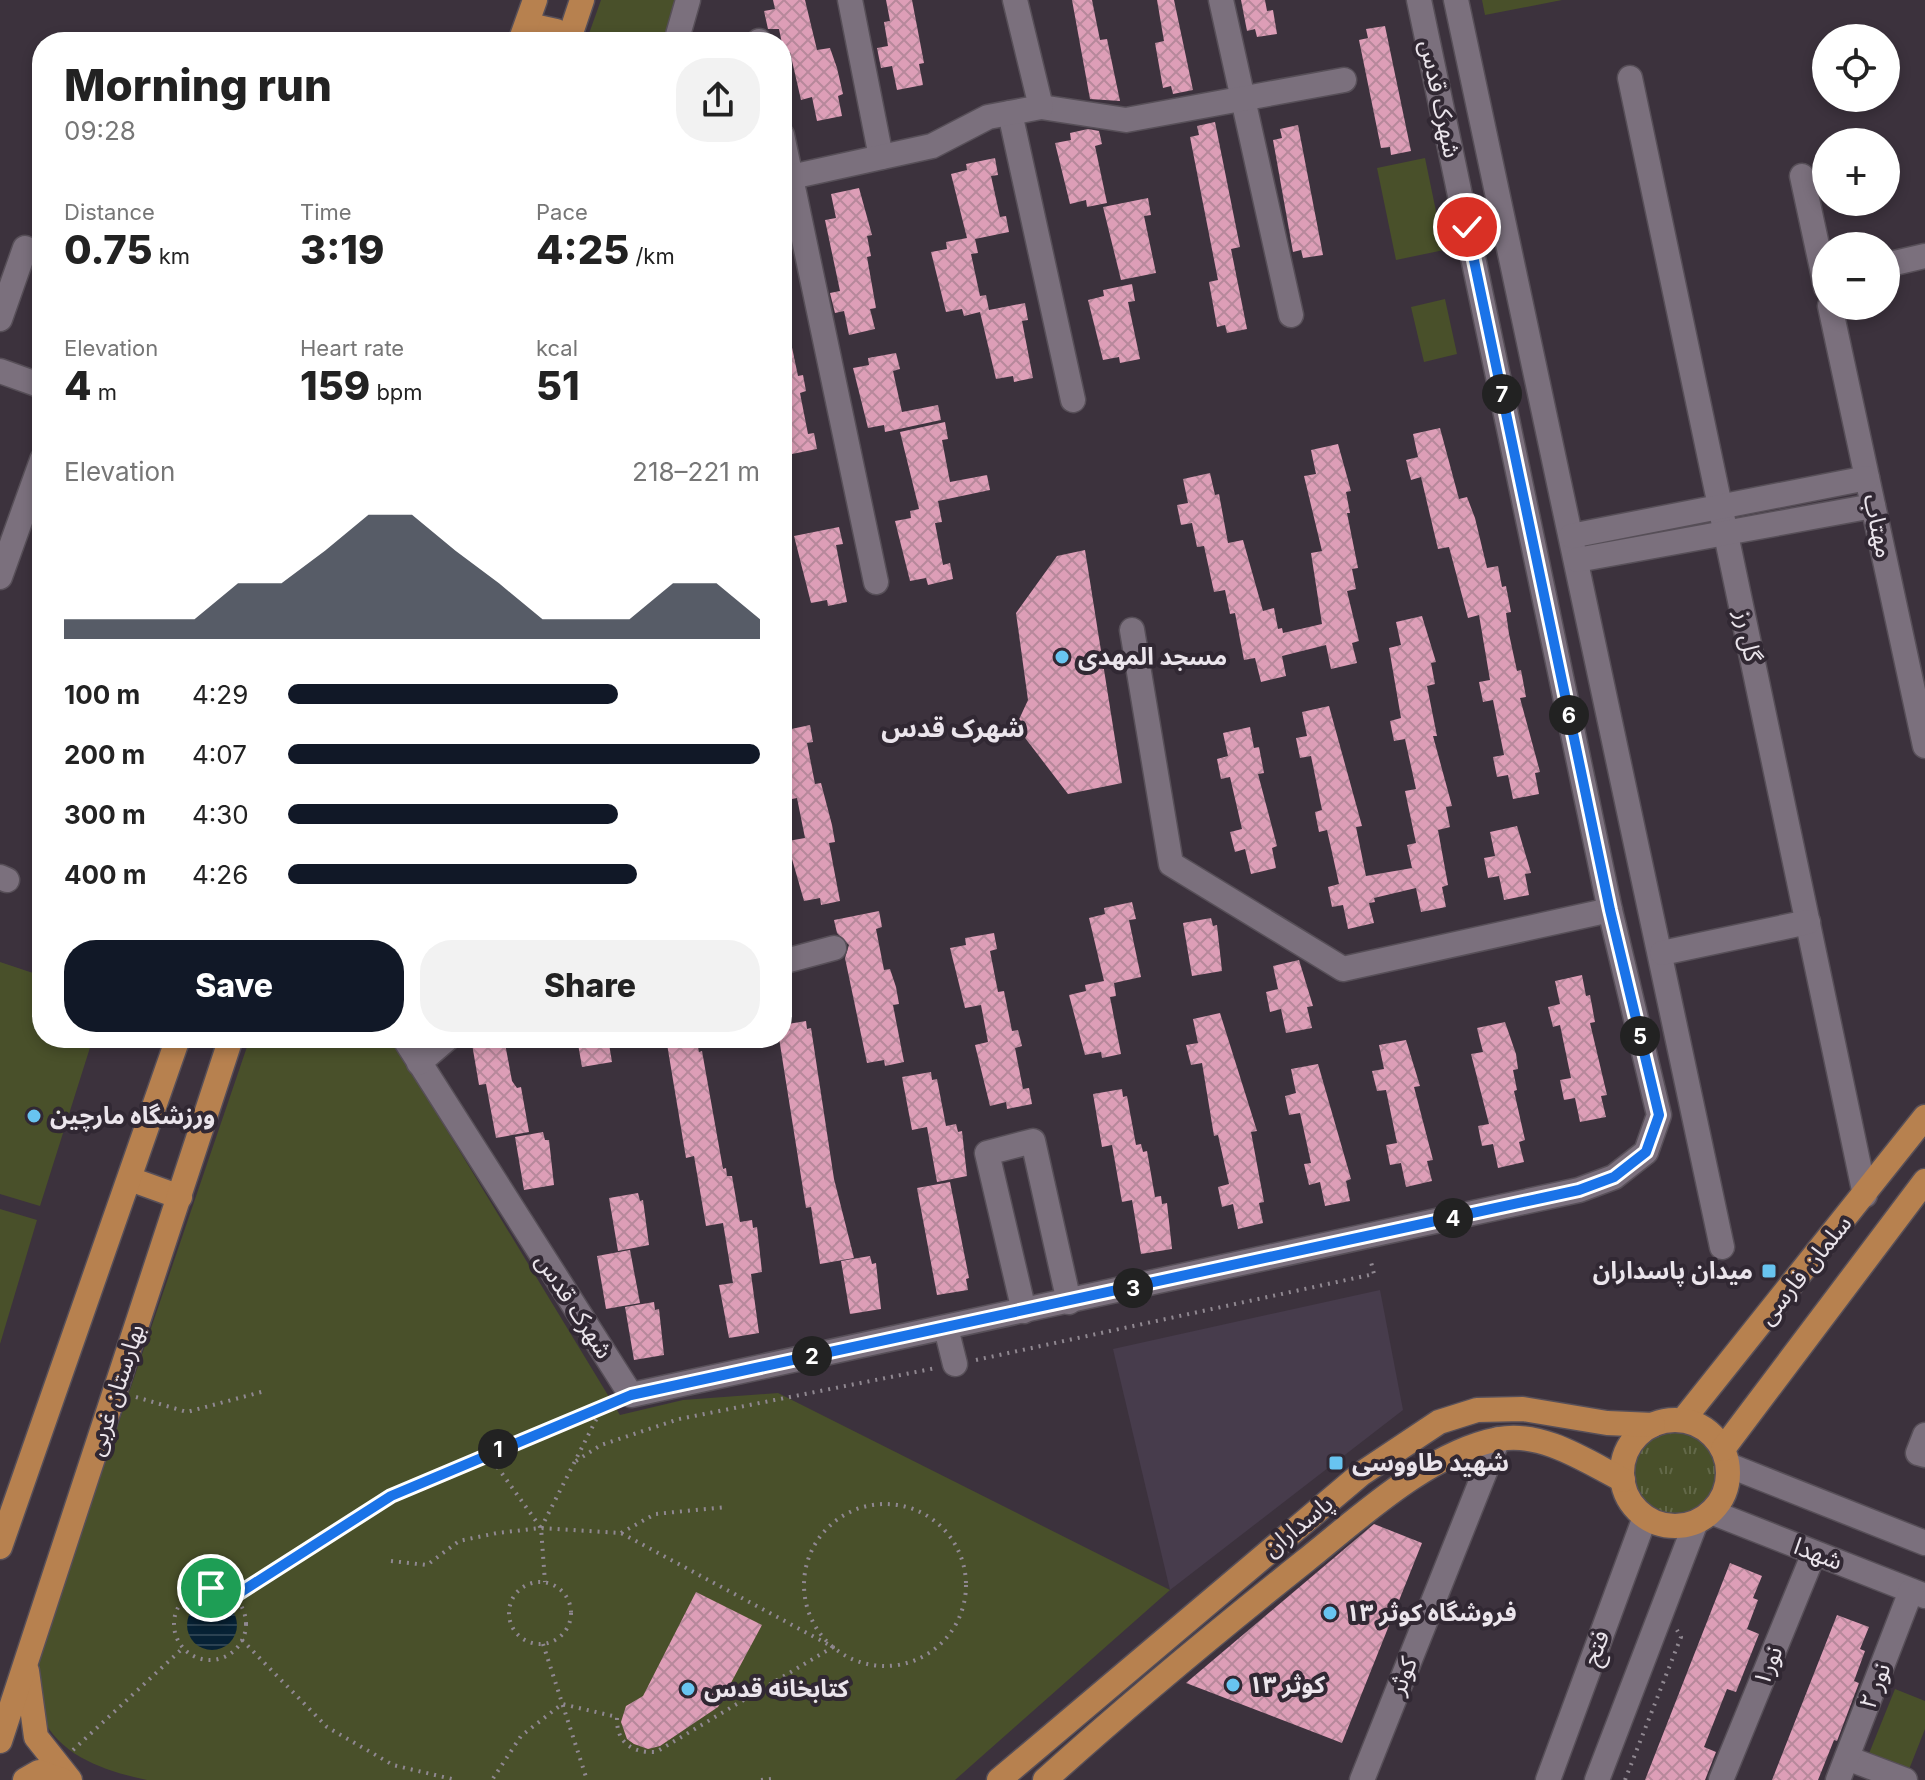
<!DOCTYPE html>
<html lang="en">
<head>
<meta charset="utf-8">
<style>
	:root { --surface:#fff; --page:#f2f2f2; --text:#222; --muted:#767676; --accent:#111827 }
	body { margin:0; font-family:Inter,"Noto Sans Arabic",sans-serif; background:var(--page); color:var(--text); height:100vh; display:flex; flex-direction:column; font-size:30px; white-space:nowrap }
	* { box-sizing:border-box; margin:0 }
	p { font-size:26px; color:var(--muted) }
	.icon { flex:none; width:44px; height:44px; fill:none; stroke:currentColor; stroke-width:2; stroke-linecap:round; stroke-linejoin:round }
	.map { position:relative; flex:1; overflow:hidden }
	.panel { position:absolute; left:32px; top:32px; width:760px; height:1016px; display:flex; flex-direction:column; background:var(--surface); border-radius:32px; box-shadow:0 4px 12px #0003 }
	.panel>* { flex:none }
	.fabs { position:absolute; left:1812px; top:24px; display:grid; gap:16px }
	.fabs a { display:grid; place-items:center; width:88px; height:88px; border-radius:50%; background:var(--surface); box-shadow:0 4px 12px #0003; font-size:40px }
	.pin { position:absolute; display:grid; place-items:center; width:68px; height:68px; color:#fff; margin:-34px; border:4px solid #fff; border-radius:50%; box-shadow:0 2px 8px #0007 }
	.km { position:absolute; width:40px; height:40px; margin:-20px; border-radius:50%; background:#222; color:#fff; font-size:22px; line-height:40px; text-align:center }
	.round { display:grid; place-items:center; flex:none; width:84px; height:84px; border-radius:32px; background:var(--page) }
	.overview { display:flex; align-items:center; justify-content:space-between; height:136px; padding:0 32px }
	h1 { font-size:44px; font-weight:800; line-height:60px }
	.metrics { display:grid; grid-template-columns:repeat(3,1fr); gap:12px; height:136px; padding:8px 32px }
	.metrics div { display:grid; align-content:center }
	.metrics b { font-size:40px; font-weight:800 }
	.metrics small { font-size:22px; font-weight:400 }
	.metrics p { font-size:22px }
	.chart { height:224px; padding:16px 32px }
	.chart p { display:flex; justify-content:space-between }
	.chart svg { width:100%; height:144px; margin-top:8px; fill:var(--accent); opacity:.7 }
	.button { display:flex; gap:16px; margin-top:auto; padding:16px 32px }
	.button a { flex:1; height:92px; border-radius:32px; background:var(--accent); color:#fff; font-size:32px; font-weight:800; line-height:92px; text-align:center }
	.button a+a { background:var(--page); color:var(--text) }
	ul { padding:0 32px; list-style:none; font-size:26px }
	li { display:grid; grid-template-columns:128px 96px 1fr; align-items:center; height:60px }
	li i { height:20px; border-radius:10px; background:var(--accent) }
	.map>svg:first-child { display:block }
	.education { fill:#473c4c }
	.grass { fill:url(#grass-tufts) }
	.green { fill:#49502a }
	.water { fill:url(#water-rules) }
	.building { fill:url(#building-cross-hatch) }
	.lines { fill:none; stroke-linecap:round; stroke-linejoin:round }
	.minor-casing { stroke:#574f58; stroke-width:27 }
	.major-casing { stroke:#574f58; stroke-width:27 }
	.path { stroke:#908891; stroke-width:4; stroke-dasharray:2 6; stroke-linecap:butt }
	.minor { stroke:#7b707d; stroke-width:24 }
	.major { stroke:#b7814f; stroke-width:24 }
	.route-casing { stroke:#fff; stroke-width:16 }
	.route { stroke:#1a73e8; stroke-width:10 }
	.poi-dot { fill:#68c4f0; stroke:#312833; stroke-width:3 }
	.labels { text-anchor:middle; stroke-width:8; stroke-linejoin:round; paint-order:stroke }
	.street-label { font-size:24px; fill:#ebe5ec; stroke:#312833 }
	.poi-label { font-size:24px; font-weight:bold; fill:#ebe5ec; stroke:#312833; text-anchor:start }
	.neighbourhood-label { font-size:26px; font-weight:bold; fill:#ebe5ec; stroke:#312833 }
</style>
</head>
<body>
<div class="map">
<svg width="1925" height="1780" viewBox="0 0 1925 1780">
	<defs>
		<pattern id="grass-tufts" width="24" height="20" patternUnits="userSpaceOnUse" patternTransform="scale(2)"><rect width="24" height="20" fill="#49502a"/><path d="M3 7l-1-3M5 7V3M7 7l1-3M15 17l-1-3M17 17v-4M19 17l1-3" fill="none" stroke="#636949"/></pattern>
		<pattern id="water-rules" width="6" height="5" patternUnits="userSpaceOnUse" patternTransform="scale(2)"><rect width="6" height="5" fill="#072235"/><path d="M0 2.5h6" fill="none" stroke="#2b4252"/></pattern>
		<pattern id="building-cross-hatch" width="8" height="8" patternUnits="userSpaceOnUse" patternTransform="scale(2)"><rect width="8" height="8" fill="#dd9eb7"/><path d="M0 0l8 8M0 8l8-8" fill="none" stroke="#b7889b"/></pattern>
	</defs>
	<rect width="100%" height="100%" fill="#3c323d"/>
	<polygon class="education" points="1380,1290 1403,1410 1170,1590 1113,1349"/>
	<circle class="grass" cx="1675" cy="1472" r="42"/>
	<g class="green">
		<polygon points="601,0 685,0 672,42 586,42"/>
		<polygon points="1482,0 1562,0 1485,15"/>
		<polygon points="1425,158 1444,250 1396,260 1377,168"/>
		<polygon points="1445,299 1457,354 1424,362 1411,307"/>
		<polygon points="0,962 42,976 42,1038 93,1038 40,1206 0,1194"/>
		<path d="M250,1038H391L620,1415L683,1400L778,1393L1170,1590L955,1780H147C113,1773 70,1760 49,1729C39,1714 39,1685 35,1668Z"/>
		<polygon points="0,1209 37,1220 0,1344"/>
		<polygon points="1895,1689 1925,1701 1925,1729 1908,1772 1868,1756"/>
	</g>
	<circle class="water" cx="212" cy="1625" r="25"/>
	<g class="building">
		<polygon points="773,0 805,0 817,50 830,48 837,68 843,94 838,96 842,116 817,121 812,97 801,100 790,52 784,53 779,29 768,29 764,11 775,9"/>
		<polygon points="886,0 912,0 924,63 919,64 923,85 897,90 892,66 881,68 877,48 888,46 884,22 890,21"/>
		<polygon points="1072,0 1092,0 1100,40 1107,39 1120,101 1090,99"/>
		<polygon points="1157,0 1174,0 1193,90 1173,94 1171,86 1163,88 1155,43 1164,41"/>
		<polygon points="1241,0 1265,0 1267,11 1273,10 1277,34 1257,37 1255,29 1247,31"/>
		<polygon points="1385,26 1411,151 1391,155 1390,147 1381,148 1359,40 1368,38 1366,29"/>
		<polygon points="1215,122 1240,247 1231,249 1247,329 1227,333 1225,325 1217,327 1209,282 1218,280 1190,137 1199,135 1197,126"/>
		<polygon points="1298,125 1323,255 1303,258 1301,250 1293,252 1273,140 1282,138 1280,129"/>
		<polygon points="1088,129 1099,131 1102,144 1095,146 1107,203 1087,207 1086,200 1070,204 1055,143 1071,140 1070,133"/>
		<polygon points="995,158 998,175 991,176 1000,217 1006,216 1009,232 975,239 978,253 971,254 980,296 986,295 989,310 1025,303 1028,320 1022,321 1033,378 1014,382 1013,376 996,379 980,312 964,316 962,309 946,312 931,252 947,249 946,242 967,238 951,174 967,170 966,164"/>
		<polygon points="859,188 872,235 867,236 871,256 867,257 876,308 870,309 875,329 849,335 844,311 835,313 830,293 840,291 825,220 836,218 831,194"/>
		<polygon points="1148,198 1151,215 1144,216 1156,273 1121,280 1103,207"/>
		<polygon points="1132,284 1135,301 1128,302 1140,359 1120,363 1119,357 1103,360 1088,300 1104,296 1103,290"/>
		<polygon points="790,338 798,376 803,375 806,391 800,393 808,434 814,433 817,449 782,456 782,339"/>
		<polygon points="896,353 900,369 893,371 902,412 938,405 941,420 885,432 884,425 868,428 853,368 869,365 868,358"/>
		<polygon points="945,422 948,439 942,440 950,482 987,475 990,490 938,501 942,522 935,523 943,565 950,563 953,579 928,585 926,578 910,581 895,521 911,518 910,511 919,509 900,432"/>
		<polygon points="1440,428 1459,499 1467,497 1475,518 1487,568 1498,566 1502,587 1506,586 1511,612 1506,613 1509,634 1517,671 1521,670 1526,697 1520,698 1540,772 1535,773 1539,794 1513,799 1508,775 1497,777 1493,757 1504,755 1493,700 1483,702 1479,682 1490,680 1479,615 1468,618 1449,547 1438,549 1421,477 1411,480 1406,460 1418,457 1413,434"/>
		<polygon points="1338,444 1351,491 1346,492 1350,513 1347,513 1358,568 1352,569 1356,589 1347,591 1359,641 1352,643 1357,663 1331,669 1326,645 1282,656 1286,676 1261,682 1255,658 1244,660 1235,613 1230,614 1225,590 1214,592 1204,546 1197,547 1192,523 1181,525 1177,505 1188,503 1183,479 1210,473 1215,495 1219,494 1228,543 1243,540 1263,611 1274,608 1278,629 1282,628 1283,633 1322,624 1311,553 1322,551 1304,476 1316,474 1311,450"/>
		<polygon points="839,527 843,544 836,545 847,602 828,606 827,600 811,603 794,536"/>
		<polygon points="1085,550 1122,783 1068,794 1016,726 1028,700 1016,613 1057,556"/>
		<polygon points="1422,616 1436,662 1431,663 1435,684 1427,686 1437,736 1433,736 1452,806 1446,807 1450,827 1438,830 1448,885 1442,887 1446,907 1421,912 1416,888 1374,898 1375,902 1369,903 1374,923 1348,929 1343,905 1332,907 1328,887 1339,884 1327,830 1319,832 1315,812 1322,810 1311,756 1300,758 1296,738 1307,736 1302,712 1329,706 1362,826 1356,827 1366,876 1412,868 1407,845 1416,843 1405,791 1416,789 1405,739 1394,741 1390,721 1401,718 1389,648 1401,645 1396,622"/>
		<polygon points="810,725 813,742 807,743 815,784 821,783 832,825 835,842 829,843 840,901 821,905 820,898 804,901 792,859 788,841 805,838 797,798 782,801 782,731"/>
		<polygon points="1250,727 1254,748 1259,747 1264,773 1258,774 1277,846 1272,848 1276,868 1251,874 1245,849 1235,852 1230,832 1242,829 1230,777 1221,779 1217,759 1228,756 1223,733"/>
		<polygon points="1517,826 1531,873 1525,874 1529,895 1504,900 1499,876 1488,878 1484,858 1495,856 1490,832"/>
		<polygon points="1132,902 1136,919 1129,920 1141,977 1114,983 1116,996 1110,997 1121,1054 1102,1058 1101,1052 1085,1055 1069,995 1086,991 1085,985 1104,981 1089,918 1105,914 1104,908"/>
		<polygon points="879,911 882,927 876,929 884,970 890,969 896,987 899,1004 893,1005 904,1062 885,1066 884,1060 867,1063 845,958 849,945 837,933 834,920"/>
		<polygon points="1211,918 1213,926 1217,925 1222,971 1192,976 1183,923"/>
		<polygon points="994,933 997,949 990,951 998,992 1004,991 1012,1031 1018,1030 1022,1046 1015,1048 1023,1089 1029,1088 1032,1104 1007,1109 1006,1102 990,1106 975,1045 988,1042 981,1005 965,1008 950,948 966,945 965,938"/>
		<polygon points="1299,960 1313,1006 1307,1007 1312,1028 1286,1033 1281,1009 1270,1012 1266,992 1278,989 1273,966"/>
		<polygon points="1582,975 1586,996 1590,995 1595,1022 1590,1023 1607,1095 1601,1096 1606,1117 1580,1122 1575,1098 1564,1100 1560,1080 1571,1078 1560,1025 1553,1027 1548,1007 1560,1004 1555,981"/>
		<polygon points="1220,1013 1257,1131 1251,1132 1264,1202 1259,1203 1263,1223 1238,1229 1233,1204 1222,1207 1218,1187 1229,1184 1218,1135 1214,1136 1202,1063 1191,1065 1186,1045 1198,1043 1193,1019"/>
		<polygon points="806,1021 807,1029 811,1028 834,1179 854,1258 820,1264 811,1207 806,1208 779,1038 782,1038 782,1025"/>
		<polygon points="1505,1022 1516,1054 1518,1069 1513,1070 1517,1090 1514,1091 1525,1140 1519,1142 1524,1162 1498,1168 1493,1144 1482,1146 1478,1126 1489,1124 1471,1054 1483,1052 1477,1028"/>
		<polygon points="471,1038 504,1038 512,1081 517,1088 521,1087 529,1132 496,1138 486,1084 479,1085"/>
		<polygon points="577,1038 608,1038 612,1062 582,1067"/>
		<polygon points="666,1038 696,1038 699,1052 702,1051 723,1169 726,1168 727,1176 732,1176 740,1222 752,1220 753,1228 757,1227 762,1272 751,1274 759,1333 729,1338 719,1285 733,1283 723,1223 706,1226 694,1156 686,1158"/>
		<polygon points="1406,1040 1420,1086 1414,1087 1433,1160 1427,1161 1432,1181 1406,1187 1401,1163 1390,1165 1386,1145 1397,1143 1386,1090 1377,1091 1372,1071 1384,1069 1379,1045"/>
		<polygon points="1318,1064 1351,1179 1346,1181 1350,1201 1325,1206 1320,1182 1309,1185 1304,1164 1311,1163 1300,1113 1289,1115 1285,1096 1296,1093 1291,1069"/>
		<polygon points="931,1072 932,1080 937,1079 946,1126 956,1124 958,1132 962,1131 967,1176 937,1182 927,1127 912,1130 902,1077"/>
		<polygon points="1122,1089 1123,1097 1127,1096 1136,1145 1141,1144 1143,1152 1147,1151 1155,1197 1161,1196 1162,1204 1167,1203 1172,1249 1141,1254 1132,1200 1122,1202 1112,1145 1102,1147 1093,1094"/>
		<polygon points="543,1132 545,1140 549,1140 554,1185 524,1190 515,1137"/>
		<polygon points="950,1182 969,1278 966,1279 968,1290 937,1295 917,1188"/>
		<polygon points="638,1193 640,1201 643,1200 649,1245 618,1251 609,1198"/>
		<polygon points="630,1250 640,1303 606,1309 597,1256"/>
		<polygon points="870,1256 872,1264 876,1263 881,1309 850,1314 841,1261"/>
		<polygon points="654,1302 655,1310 659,1309 664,1355 634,1360 625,1307"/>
		<polygon points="1374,1524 1422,1543 1342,1743 1186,1683"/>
		<polygon points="1730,1563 1762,1576 1753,1598 1758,1600 1747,1629 1759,1634 1736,1692 1727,1689 1704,1747 1716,1752 1705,1780 1645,1780"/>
		<polygon points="696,1592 762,1625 718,1707 660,1746 648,1749 634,1744 627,1739 621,1722 626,1706 643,1696"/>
		<polygon points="1837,1615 1869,1627 1860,1649 1865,1651 1854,1681 1859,1683 1837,1741 1834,1740 1818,1780 1772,1780"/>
	</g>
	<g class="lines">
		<defs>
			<g id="minor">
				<polyline points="850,0 881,157"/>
				<polyline points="1221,0 1291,315"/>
				<polyline points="1456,0 1722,1247"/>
				<polyline points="759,41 759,42"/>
				<polyline points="676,42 688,0"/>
				<polyline points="1630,78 1865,1195"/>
				<polyline points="1041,107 1126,120 1344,80"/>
				<polyline points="1010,113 1073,400"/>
				<polyline points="782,135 876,582"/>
				<polyline points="1802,176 1826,287"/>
				<polyline points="782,179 932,146 988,117 1041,107 1015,0"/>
				<polyline points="1886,265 1925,256"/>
				<polyline points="1830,306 1925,746"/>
				<polyline points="0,319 25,248"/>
				<polyline points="0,371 42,386"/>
				<polyline points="1571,536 1867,478"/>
				<polyline points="1577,560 1873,506"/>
				<polyline points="0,577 42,460"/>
				<polyline points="1132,630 1171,864 1343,969 1610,910"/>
				<polyline points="0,877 7,880"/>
				<polyline points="1662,953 1808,922"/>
				<polyline points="782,962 834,948"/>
				<polyline points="404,1038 631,1395 1579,1190 1614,1177 1646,1152 1659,1115 1610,910 1419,0"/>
				<polyline points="419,1063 448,1038"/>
				<polyline points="1024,1311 987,1153 1033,1141 1069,1302"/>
				<polyline points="946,1328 955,1364"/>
				<polyline points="1925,1435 1918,1453 1925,1455"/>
				<polyline points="1728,1465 1925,1543"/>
				<polyline points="1711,1512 1925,1596"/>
				<polyline points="1847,1758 1905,1780"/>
				<polyline points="1362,1780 1498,1439"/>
				<polyline points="1548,1780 1645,1517"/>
				<polyline points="1597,1780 1696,1522"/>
				<polyline points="1721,1780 1814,1553"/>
				<polyline points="1838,1780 1911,1591"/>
			</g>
			<g id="major">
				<polyline points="523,35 538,27 556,31 562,42"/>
				<polyline points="520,42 535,0"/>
				<polyline points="568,42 582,0"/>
				<polyline points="130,1179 180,1197"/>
				<polyline points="1683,1420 1925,1117"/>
				<circle cx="1675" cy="1473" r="53"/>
				<polyline points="1723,1449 1925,1181"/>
				<polyline points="0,1547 178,1038"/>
				<polyline points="27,1671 36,1737 70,1780"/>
				<polyline points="0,1741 231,1038"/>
				<polyline points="25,1780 39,1772 62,1780"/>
				<polyline points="999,1780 1361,1474 1439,1422 1477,1410 1523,1409 1607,1423 1653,1425"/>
				<path d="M1045,1780C1129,1704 1216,1632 1305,1561C1359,1518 1429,1452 1499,1439C1542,1431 1586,1461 1623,1480"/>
			</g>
		</defs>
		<use href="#minor" class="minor-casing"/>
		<use href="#major" class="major-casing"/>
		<g class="path">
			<polyline points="976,1360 1374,1274 1370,1258"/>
			<polyline points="136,1397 187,1412 265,1391"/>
			<polyline points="488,1454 541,1528 545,1582"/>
			<polyline points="576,1461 601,1445 679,1419 936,1368"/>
			<circle cx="885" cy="1585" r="81"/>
			<polyline points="541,1528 602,1408"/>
			<polyline points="621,1533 655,1514 727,1507"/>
			<path d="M391,1561L427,1565L459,1541L497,1533L541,1528L621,1533L833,1647L656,1752C631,1753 616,1742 617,1717L562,1704L521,1736L492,1780"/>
			<circle cx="540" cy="1613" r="31"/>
			<circle cx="210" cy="1624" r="36"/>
			<polyline points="233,1597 391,1496 610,1403"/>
			<polyline points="242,1640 327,1727 393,1765 456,1780"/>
			<polyline points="543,1644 587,1780"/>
			<polyline points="73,1750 183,1648"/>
			<polyline points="761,1780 771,1779"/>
			<polyline points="1625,1780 1681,1637 1677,1630"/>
		</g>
		<use href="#minor" class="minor"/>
		<use href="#major" class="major"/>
	</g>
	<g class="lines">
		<defs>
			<polyline id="route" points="211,1588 233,1597 391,1496 631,1395 1579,1190 1614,1177 1646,1152 1659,1115 1610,910 1467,227"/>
		</defs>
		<use href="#route" class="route-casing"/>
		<use href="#route" class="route"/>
	</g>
	<g class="poi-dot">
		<circle cx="1062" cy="657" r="8"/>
		<circle cx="34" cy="1116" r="8"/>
		<rect x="1761" y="1263" width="16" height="16" rx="4"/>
		<rect x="1328" y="1455" width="16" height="16" rx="4"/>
		<circle cx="1330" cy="1613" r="8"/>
		<circle cx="1233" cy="1685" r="8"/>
		<circle cx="688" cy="1689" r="8"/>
	</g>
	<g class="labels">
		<g class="street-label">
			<text transform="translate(1440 99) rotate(78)" y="8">شهرک قدس</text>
			<text transform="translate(1878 526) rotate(78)" y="8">مهتاب</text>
			<text transform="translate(1748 636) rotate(78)" y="8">گل رز</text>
			<text transform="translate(1805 1270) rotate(-51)" y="8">سلمان فارسی</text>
			<text transform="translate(574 1306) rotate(57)" y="8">شهرک قدس</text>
			<text transform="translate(116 1390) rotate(-72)" y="8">بهارستان غربی</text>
			<text transform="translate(1298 1526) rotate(-39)" y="8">پاسداران</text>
			<text transform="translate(1818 1554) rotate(21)" y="8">شهدا</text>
			<text transform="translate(1596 1648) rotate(-70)" y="8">فتح</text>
			<text transform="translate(1768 1666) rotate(-68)" y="8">نور۱</text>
			<text transform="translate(1403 1676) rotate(-68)" y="8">کوثر</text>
			<text transform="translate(1875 1686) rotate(-69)" y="8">نور ۲</text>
		</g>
		<g class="poi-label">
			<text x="1078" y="665">مسجد المهدی</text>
			<text x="50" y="1124">ورزشگاه مارچین</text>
			<text x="1753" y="1279" text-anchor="end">میدان پاسداران</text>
			<text x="1352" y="1471">شهید طاووسی</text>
			<text x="1346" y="1621">فروشگاه کوثر ۱۳</text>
			<text x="1249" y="1693">کوثر ۱۳</text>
			<text x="704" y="1697">کتابخانه قدس</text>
		</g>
		<g class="neighbourhood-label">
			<text x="953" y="737">شهرک قدس</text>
		</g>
	</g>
</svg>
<div class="fabs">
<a><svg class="icon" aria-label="locate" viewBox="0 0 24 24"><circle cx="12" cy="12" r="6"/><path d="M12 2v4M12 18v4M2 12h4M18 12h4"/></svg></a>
<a>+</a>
<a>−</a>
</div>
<div class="pin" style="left:211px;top:1588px;background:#1e9e55"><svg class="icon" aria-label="arrive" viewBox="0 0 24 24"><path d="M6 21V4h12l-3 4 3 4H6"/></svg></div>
<div class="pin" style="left:1467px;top:227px;background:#d93025"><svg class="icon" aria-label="check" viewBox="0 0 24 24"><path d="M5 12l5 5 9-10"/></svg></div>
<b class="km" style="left:498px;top:1449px">1</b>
<b class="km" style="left:812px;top:1356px">2</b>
<b class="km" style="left:1133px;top:1288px">3</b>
<b class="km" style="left:1453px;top:1218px">4</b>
<b class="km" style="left:1640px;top:1036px">5</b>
<b class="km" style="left:1569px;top:715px">6</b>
<b class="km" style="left:1502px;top:394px">7</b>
<section class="panel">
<div class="overview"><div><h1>Morning run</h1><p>09:28</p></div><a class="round"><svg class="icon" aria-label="share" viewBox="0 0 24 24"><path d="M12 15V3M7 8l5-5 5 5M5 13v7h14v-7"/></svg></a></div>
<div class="metrics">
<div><p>Distance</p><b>0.75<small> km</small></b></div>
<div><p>Time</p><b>3:19</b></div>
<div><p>Pace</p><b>4:25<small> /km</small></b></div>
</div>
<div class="metrics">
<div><p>Elevation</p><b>4<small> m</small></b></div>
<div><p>Heart rate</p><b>159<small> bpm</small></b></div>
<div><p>kcal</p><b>51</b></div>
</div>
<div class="chart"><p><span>Elevation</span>218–221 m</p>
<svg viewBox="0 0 160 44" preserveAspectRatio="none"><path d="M0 44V38L10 38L20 38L30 38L40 27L50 27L60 17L70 6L80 6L90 17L100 27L110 38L120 38L130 38L140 27L150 27L160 38V44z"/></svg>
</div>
<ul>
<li><b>100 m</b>4:29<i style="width:70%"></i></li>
<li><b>200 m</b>4:07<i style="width:100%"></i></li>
<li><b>300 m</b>4:30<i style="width:70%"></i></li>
<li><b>400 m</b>4:26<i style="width:74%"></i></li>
</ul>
<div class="button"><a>Save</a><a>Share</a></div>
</section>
</div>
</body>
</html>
